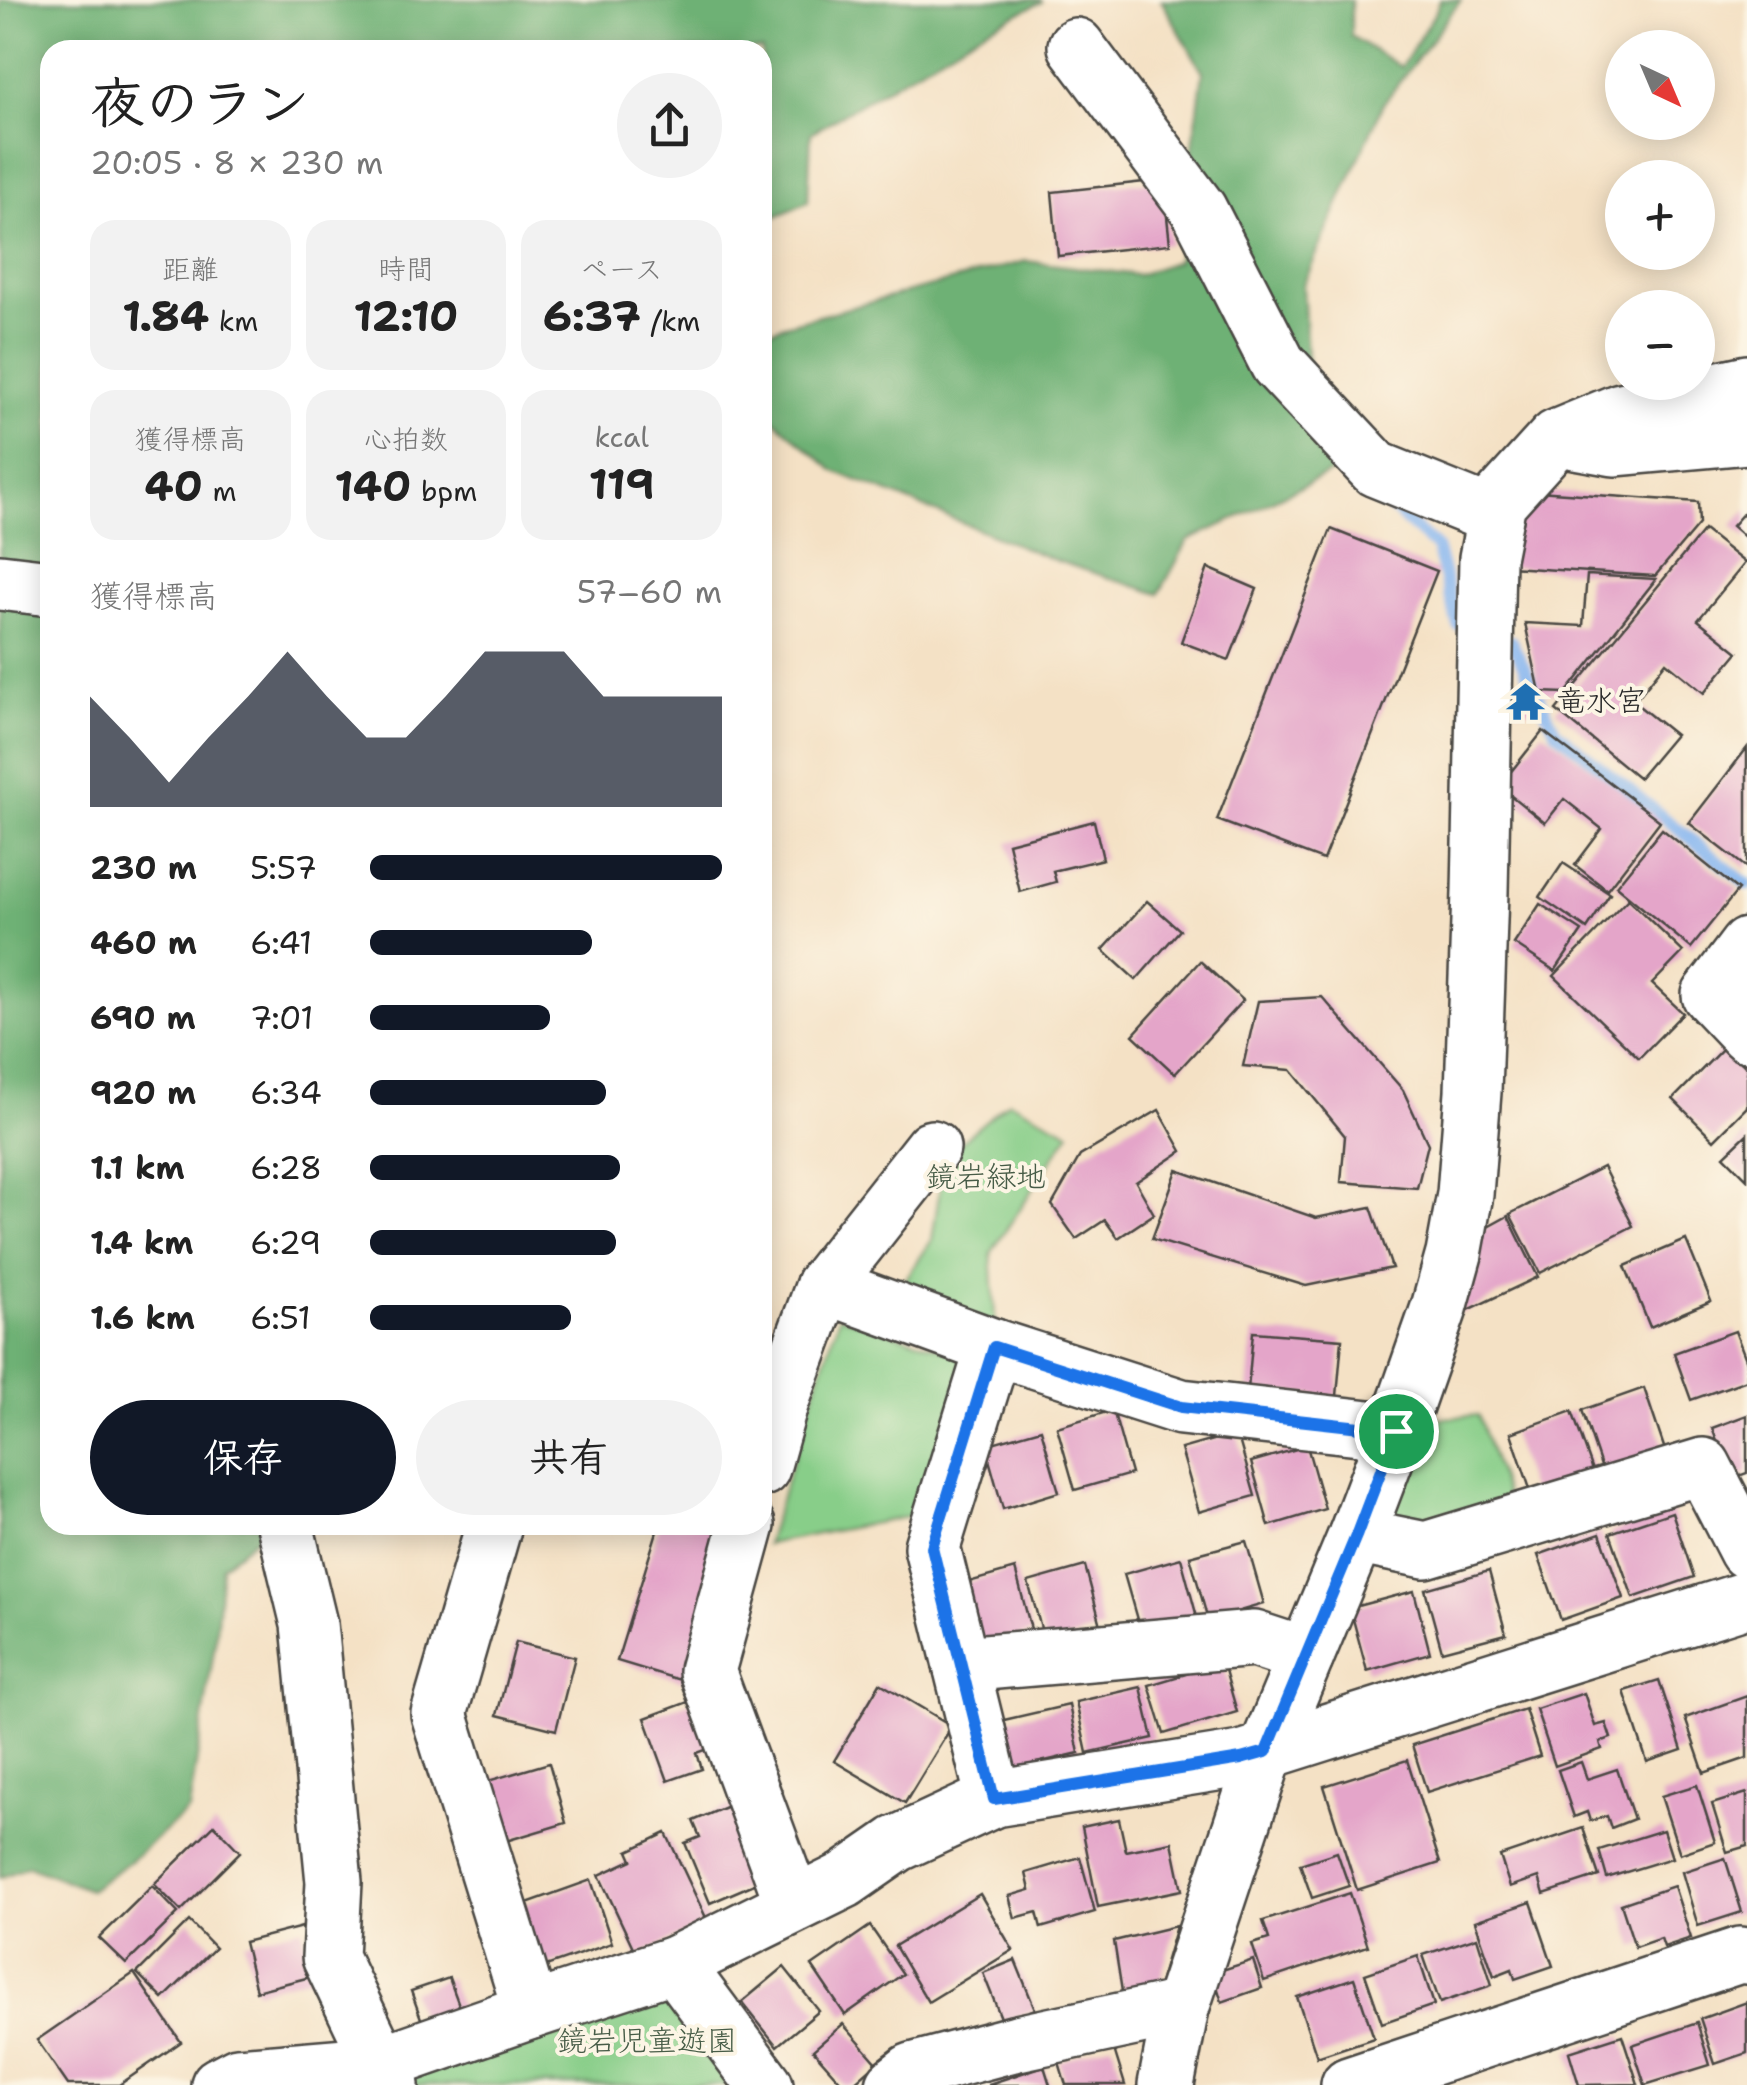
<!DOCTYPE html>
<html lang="ja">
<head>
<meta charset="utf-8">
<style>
	:root { --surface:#fff; --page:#f2f2f2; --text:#222; --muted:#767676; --accent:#111827 }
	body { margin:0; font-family:"Shantell Sans","Klee One",sans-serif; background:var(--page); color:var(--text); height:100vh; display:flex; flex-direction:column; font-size:38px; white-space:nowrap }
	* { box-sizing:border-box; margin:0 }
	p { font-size:32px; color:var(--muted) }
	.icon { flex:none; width:55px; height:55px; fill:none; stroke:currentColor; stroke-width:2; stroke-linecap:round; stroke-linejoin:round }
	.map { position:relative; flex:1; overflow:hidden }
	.side { position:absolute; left:40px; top:40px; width:732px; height:1495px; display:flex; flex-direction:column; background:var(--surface); border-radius:30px; box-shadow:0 5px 25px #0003 }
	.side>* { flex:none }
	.needle { width:65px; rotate:136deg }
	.buttons { position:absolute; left:1605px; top:30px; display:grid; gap:20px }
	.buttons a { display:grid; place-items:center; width:110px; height:110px; border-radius:50%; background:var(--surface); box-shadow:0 5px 25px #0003; font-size:50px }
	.pin { position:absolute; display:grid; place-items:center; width:85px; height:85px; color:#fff; margin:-42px; border:5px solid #fff; border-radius:50%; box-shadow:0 2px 10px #0007 }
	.round { display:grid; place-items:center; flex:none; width:105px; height:105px; border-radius:52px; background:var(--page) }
	.head { display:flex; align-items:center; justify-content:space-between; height:170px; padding:0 50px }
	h1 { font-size:55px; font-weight:700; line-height:75px }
	.stats { display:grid; grid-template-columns:repeat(3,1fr); gap:15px; height:170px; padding:10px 50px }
	.stats div { display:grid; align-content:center; border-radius:25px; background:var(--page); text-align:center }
	.stats b { font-size:42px; font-weight:700 }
	.stats small { font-size:28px; font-weight:400 }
	.stats p { font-size:28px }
	.chart { height:280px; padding:20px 50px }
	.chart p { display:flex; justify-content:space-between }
	.chart svg { width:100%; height:180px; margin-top:10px; fill:var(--accent); opacity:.7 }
	.button { display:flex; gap:20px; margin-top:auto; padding:20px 50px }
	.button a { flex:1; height:115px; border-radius:60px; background:var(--accent); color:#fff; font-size:40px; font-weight:700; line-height:115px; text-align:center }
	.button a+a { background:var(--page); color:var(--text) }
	ul { padding:0 50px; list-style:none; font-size:32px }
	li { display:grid; grid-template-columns:160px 120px 1fr; align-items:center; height:75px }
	li i { height:25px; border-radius:12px; background:var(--accent) }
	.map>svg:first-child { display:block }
	.green { fill:#88ce89; stroke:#5a7c5a; stroke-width:2.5 }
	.forest { fill:#6eb175; stroke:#4c6e50; stroke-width:2.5 }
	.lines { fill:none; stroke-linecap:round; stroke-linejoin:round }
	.stream { stroke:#85b5f0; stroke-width:12 }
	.building { fill:#e4a5c9 }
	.minor-casing { stroke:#494642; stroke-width:60 }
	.minor { stroke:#fff; stroke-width:55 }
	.route-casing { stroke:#fff; stroke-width:20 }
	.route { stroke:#1a73e8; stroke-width:12 }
	.labels { text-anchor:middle; stroke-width:8; stroke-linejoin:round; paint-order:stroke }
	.poi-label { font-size:30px; fill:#2b2b2b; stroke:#fcf5e5; text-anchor:start }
	.park-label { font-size:30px; fill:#475c47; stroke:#fcf5e5 }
</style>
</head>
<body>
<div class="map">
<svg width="1747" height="2085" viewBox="0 0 1747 2085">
	<rect width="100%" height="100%" fill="#fcf5e5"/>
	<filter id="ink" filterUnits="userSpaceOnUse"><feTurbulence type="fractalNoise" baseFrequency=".01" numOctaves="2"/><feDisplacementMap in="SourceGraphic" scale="20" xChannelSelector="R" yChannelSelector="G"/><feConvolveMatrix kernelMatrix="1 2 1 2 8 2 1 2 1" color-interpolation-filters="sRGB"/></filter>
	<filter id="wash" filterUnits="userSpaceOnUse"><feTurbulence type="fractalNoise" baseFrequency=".0048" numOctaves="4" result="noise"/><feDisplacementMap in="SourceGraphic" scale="40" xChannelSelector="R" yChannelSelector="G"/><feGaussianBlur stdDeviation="2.25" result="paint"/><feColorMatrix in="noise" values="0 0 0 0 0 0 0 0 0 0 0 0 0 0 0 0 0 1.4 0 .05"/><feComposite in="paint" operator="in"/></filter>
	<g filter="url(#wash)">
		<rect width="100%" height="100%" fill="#f4e1c5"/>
		<g class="green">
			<polygon points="1009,1101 1070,1132 991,1253 996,1333 895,1295 932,1240 945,1155"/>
			<polygon points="839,1316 966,1356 922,1514 766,1544"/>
			<polygon points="1478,1415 1510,1508 1435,1535 1377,1520 1414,1421"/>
			<polygon points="666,1986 735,2085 407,2085 404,2079"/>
		</g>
		<g class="forest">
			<polygon points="0,0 1041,0 1042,2 985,29 811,133 808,202 763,222 762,50 50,50 50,1525 266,1525 267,1529 222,1566 215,1643 189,1810 130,1861 89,1890 29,1866 0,1878"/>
			<polygon points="1161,0 1351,0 1351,36 1401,67 1436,11 1440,0 1461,0 1383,104 1303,285 1309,392 1334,471 1188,541 1159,594 1057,561 834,471 763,410 763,335 781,326 1026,261 1138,275 1177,261 1203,72"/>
		</g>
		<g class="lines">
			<g class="stream">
				<polyline points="1375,494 1436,547 1458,625"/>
				<polyline points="1511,641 1556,731 1747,884"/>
			</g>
		</g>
		<g id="blocks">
			<g class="building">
				<polygon points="1163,180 1170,244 1058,256 1052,192"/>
				<polygon points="1522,490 1698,502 1699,524 1655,576 1509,567"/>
				<polygon points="1747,509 1747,539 1732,526"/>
				<polygon points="1331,529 1437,571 1323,860 1217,820"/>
				<polygon points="1704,530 1745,563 1698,620 1738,652 1704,693 1666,662 1634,702 1675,735 1639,778 1556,710"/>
				<polygon points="1208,568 1257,589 1229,660 1181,642"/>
				<polygon points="1587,575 1656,579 1566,693 1540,692 1525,623 1583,626"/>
				<polygon points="1534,692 1535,709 1518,711 1516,694"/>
				<polygon points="1543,731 1660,821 1607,890 1575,865 1602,829 1564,799 1545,823 1510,795 1510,773"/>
				<polygon points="1747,748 1747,868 1689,823"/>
				<polygon points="1094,821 1103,859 1053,871 1056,882 1020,892 1008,843"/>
				<polygon points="1662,829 1738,890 1691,948 1616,886"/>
				<polygon points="1563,863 1610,894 1587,929 1540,897"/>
				<polygon points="1628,899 1683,952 1652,984 1683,1013 1639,1058 1554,976"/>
				<polygon points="1147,901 1180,930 1136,980 1103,950"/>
				<polygon points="1540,904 1582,931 1555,971 1514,944"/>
				<polygon points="1200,961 1243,1000 1175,1074 1133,1035"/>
				<polygon points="1322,997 1403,1090 1428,1144 1417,1188 1341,1182 1345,1136 1291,1070 1243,1066 1258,1001"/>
				<polygon points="1725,1046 1747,1068 1747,1107 1714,1140 1673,1099"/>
				<polygon points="1159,1110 1182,1151 1136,1182 1154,1214 1118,1238 1105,1220 1076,1239 1052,1205 1080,1156"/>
				<polygon points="1747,1134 1747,1179 1724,1156"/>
				<polygon points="1603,1167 1633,1226 1540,1273 1510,1214"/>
				<polygon points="1177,1170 1316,1218 1371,1207 1392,1268 1306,1286 1152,1239"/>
				<polygon points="1508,1216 1538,1277 1460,1314 1477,1233"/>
				<polygon points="1686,1240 1711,1301 1650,1327 1625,1266"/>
				<polygon points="1735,1331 1747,1362 1747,1380 1691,1400 1674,1353"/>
				<polygon points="1253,1332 1342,1339 1337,1396 1248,1390"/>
				<polygon points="1644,1388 1666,1453 1604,1475 1582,1410"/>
				<polygon points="1113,1410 1131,1474 1075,1490 1057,1427"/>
				<polygon points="1572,1411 1595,1476 1533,1498 1511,1433"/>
				<polygon points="1747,1415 1747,1473 1731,1479 1712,1428"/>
				<polygon points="1041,1429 1059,1492 1003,1509 985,1445"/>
				<polygon points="1237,1433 1255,1496 1199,1512 1181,1449"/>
				<polygon points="1307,1446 1325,1509 1269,1526 1251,1462"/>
				<polygon points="1672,1512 1694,1577 1633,1598 1610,1533"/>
				<polygon points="659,1525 731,1525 683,1681 617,1661"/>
				<polygon points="1600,1533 1623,1598 1561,1620 1538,1555"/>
				<polygon points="1246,1541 1264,1604 1208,1620 1190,1556"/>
				<polygon points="1181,1558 1198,1621 1142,1637 1124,1574"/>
				<polygon points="1085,1566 1102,1629 1046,1646 1028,1582"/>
				<polygon points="1015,1569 1032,1633 976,1649 958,1585"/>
				<polygon points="1489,1571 1506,1634 1442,1651 1425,1589"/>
				<polygon points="1414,1591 1430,1653 1367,1671 1350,1608"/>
				<polygon points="516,1642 575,1657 556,1730 497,1715"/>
				<polygon points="1223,1663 1237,1712 1164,1734 1149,1685"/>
				<polygon points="1659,1680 1682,1750 1647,1762 1624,1691"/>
				<polygon points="880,1683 952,1726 905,1803 834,1761"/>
				<polygon points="1141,1687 1153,1738 1087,1753 1076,1702"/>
				<polygon points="1584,1693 1595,1726 1606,1723 1611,1738 1600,1742 1602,1749 1555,1766 1536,1709"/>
				<polygon points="704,1696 722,1744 697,1753 702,1769 668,1781 645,1718"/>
				<polygon points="1747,1696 1747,1758 1704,1773 1685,1718"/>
				<polygon points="1069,1705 1079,1753 1015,1768 1004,1720"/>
				<polygon points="1525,1709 1540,1756 1427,1792 1412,1745"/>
				<polygon points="1407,1760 1440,1863 1357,1890 1324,1786"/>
				<polygon points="1581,1762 1587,1779 1617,1769 1634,1819 1611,1828 1607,1816 1590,1821 1587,1812 1574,1817 1558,1770"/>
				<polygon points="549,1763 566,1823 489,1846 471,1786"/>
				<polygon points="1697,1785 1715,1842 1680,1854 1661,1796"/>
				<polygon points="1747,1793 1747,1846 1727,1852 1712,1804"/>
				<polygon points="735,1803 766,1879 710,1903 685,1843 700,1837 693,1821"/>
				<polygon points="1119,1819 1126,1851 1172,1842 1182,1890 1098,1907 1082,1827"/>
				<polygon points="214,1825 240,1852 181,1911 154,1884"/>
				<polygon points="1583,1828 1599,1876 1544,1894 1539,1877 1510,1887 1500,1856"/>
				<polygon points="1663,1830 1672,1858 1607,1878 1599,1850"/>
				<polygon points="666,1833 708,1922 637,1956 599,1875 632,1860 628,1851"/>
				<polygon points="1337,1852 1349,1886 1312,1898 1300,1864"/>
				<polygon points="1080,1857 1095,1912 1041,1928 1037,1912 1015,1918 1009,1896 1030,1890 1026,1873"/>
				<polygon points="1725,1858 1742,1912 1698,1926 1682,1872"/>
				<polygon points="591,1880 612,1943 532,1971 510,1909"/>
				<polygon points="152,1886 178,1913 126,1964 99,1938"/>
				<polygon points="1674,1886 1691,1938 1664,1947 1661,1938 1635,1947 1621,1904"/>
				<polygon points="1350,1893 1368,1946 1264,1981 1252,1944 1269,1939 1263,1921"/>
				<polygon points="980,1894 1013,1950 928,2002 895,1946"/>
				<polygon points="1531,1902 1553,1966 1515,1979 1512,1969 1494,1976 1475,1921"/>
				<polygon points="189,1921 215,1948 163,1999 137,1973"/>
				<polygon points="870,1926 903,1974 845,2015 812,1966"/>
				<polygon points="1176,1926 1157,1990 1123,1998 1114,1941"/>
				<polygon points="302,1927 314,1976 256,1991 244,1942"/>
				<polygon points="1477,1937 1492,1985 1440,2003 1423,1955"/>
				<polygon points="1418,1956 1434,2005 1382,2023 1365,1974"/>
				<polygon points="1015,1960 1035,2009 1003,2023 983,1973"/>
				<polygon points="1253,1960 1262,1988 1222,2002 1213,1973"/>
				<polygon points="784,1967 819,2011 777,2046 742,2002"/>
				<polygon points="134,1973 181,2042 119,2085 68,2085 37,2040"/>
				<polygon points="449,1978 462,2013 424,2027 411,1991"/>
				<polygon points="1354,1978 1374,2038 1317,2057 1297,1997"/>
				<polygon points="1747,2002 1747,2053 1715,2064 1700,2019"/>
				<polygon points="1697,2023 1710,2065 1645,2085 1632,2045"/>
				<polygon points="843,2024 877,2063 852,2085 844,2085 813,2050"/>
				<polygon points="1622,2035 1638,2084 1579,2085 1569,2052"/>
				<polygon points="1112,2043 1125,2085 1066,2085 1059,2062"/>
				<polygon points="1044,2066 1050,2085 989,2085 989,2084"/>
			</g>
		</g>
	</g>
	<g filter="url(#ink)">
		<use href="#blocks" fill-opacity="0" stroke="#494642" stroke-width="2.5"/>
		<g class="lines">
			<defs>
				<g id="minor">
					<polyline points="1076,46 1199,210 1278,364 1376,469 1495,517"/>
					<polyline points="1569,440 1614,448 1747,436"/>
					<polyline points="0,582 50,588"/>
					<polyline points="1747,946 1710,995 1747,1034"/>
					<polyline points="824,1285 932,1148"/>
					<polyline points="994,1347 932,1547 994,1799"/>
					<polyline points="762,1468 780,1404 824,1285 994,1347 1181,1407 1396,1431"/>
					<polyline points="285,1525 309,1624 334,1882 330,1957 391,2085"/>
					<polyline points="494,1525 439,1714 531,2011"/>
					<polyline points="747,1525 707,1671 793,1904"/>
					<polyline points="1356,1536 1425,1550 1703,1466 1747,1551"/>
					<polyline points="962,1668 985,1662 1254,1639 1306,1656"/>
					<polyline points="675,1964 765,2085"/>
					<polyline points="219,2085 238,2075 382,2063 531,2011 675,1964 845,1880 897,1844 994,1799 1241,1759 1747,1599"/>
					<polyline points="894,2085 912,2071 1017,2043 1181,2008"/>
					<polyline points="1166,2085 1181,2008 1266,1752 1356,1536 1396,1431 1439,1308 1454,1254 1465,1194 1473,1092 1480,892 1487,558 1498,502 1556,438 1621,411 1747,383"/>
					<polyline points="1349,2085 1740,1955 1747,1956"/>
				</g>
			</defs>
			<use href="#minor" class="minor-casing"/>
			<use href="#minor" class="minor"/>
		</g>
	</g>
	<g class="lines" filter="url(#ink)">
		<defs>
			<polygon id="route" points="994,1347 1181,1407 1396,1431 1356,1536 1266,1752 1241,1759 994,1799 932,1547"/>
		</defs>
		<use href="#route" class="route-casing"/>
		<use href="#route" class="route"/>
	</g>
	<defs>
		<symbol id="temple-bare" viewBox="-9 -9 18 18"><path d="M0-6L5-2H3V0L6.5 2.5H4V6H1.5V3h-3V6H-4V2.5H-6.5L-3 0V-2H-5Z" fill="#1f6fb2" stroke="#fcf5e5" stroke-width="2.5" paint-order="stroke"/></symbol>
	</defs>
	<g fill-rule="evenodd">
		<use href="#temple-bare" x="1498" y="674" width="55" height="55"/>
	</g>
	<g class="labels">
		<g class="poi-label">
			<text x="1556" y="711">竜水宮</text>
		</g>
		<g class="park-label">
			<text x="986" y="1187">鏡岩緑地</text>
			<text x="647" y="2051">鏡岩児童遊園</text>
		</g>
	</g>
</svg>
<div class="buttons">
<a><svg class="needle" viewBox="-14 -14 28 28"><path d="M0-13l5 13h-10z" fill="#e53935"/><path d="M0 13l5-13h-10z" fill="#767676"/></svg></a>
<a>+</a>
<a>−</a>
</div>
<div class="pin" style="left:1396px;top:1431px;background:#1e9e55"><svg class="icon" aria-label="arrive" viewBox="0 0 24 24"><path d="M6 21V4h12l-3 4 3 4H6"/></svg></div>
<section class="side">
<div class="head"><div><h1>夜のラン</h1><p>20:05 · 8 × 230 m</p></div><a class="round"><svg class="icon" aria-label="share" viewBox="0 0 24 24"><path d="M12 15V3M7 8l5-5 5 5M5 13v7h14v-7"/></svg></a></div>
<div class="stats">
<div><p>距離</p><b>1.84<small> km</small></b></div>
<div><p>時間</p><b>12:10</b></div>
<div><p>ペース</p><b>6:37<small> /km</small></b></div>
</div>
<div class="stats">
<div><p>獲得標高</p><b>40<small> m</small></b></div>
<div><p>心拍数</p><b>140<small> bpm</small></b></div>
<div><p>kcal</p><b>119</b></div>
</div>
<div class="chart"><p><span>獲得標高</span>57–60 m</p>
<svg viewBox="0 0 160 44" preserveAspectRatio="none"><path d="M0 44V17L10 27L20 38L30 27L40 17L50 6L60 17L70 27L80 27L90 17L100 6L110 6L120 6L130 17L140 17L150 17L160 17V44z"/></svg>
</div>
<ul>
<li><b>230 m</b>5:57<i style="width:100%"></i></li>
<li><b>460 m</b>6:41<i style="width:63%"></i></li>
<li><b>690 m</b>7:01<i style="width:51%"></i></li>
<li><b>920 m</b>6:34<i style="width:67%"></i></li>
<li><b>1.1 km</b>6:28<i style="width:71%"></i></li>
<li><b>1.4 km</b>6:29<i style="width:70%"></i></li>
<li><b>1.6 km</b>6:51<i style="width:57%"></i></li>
</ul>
<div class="button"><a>保存</a><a>共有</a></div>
</section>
</div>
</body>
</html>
